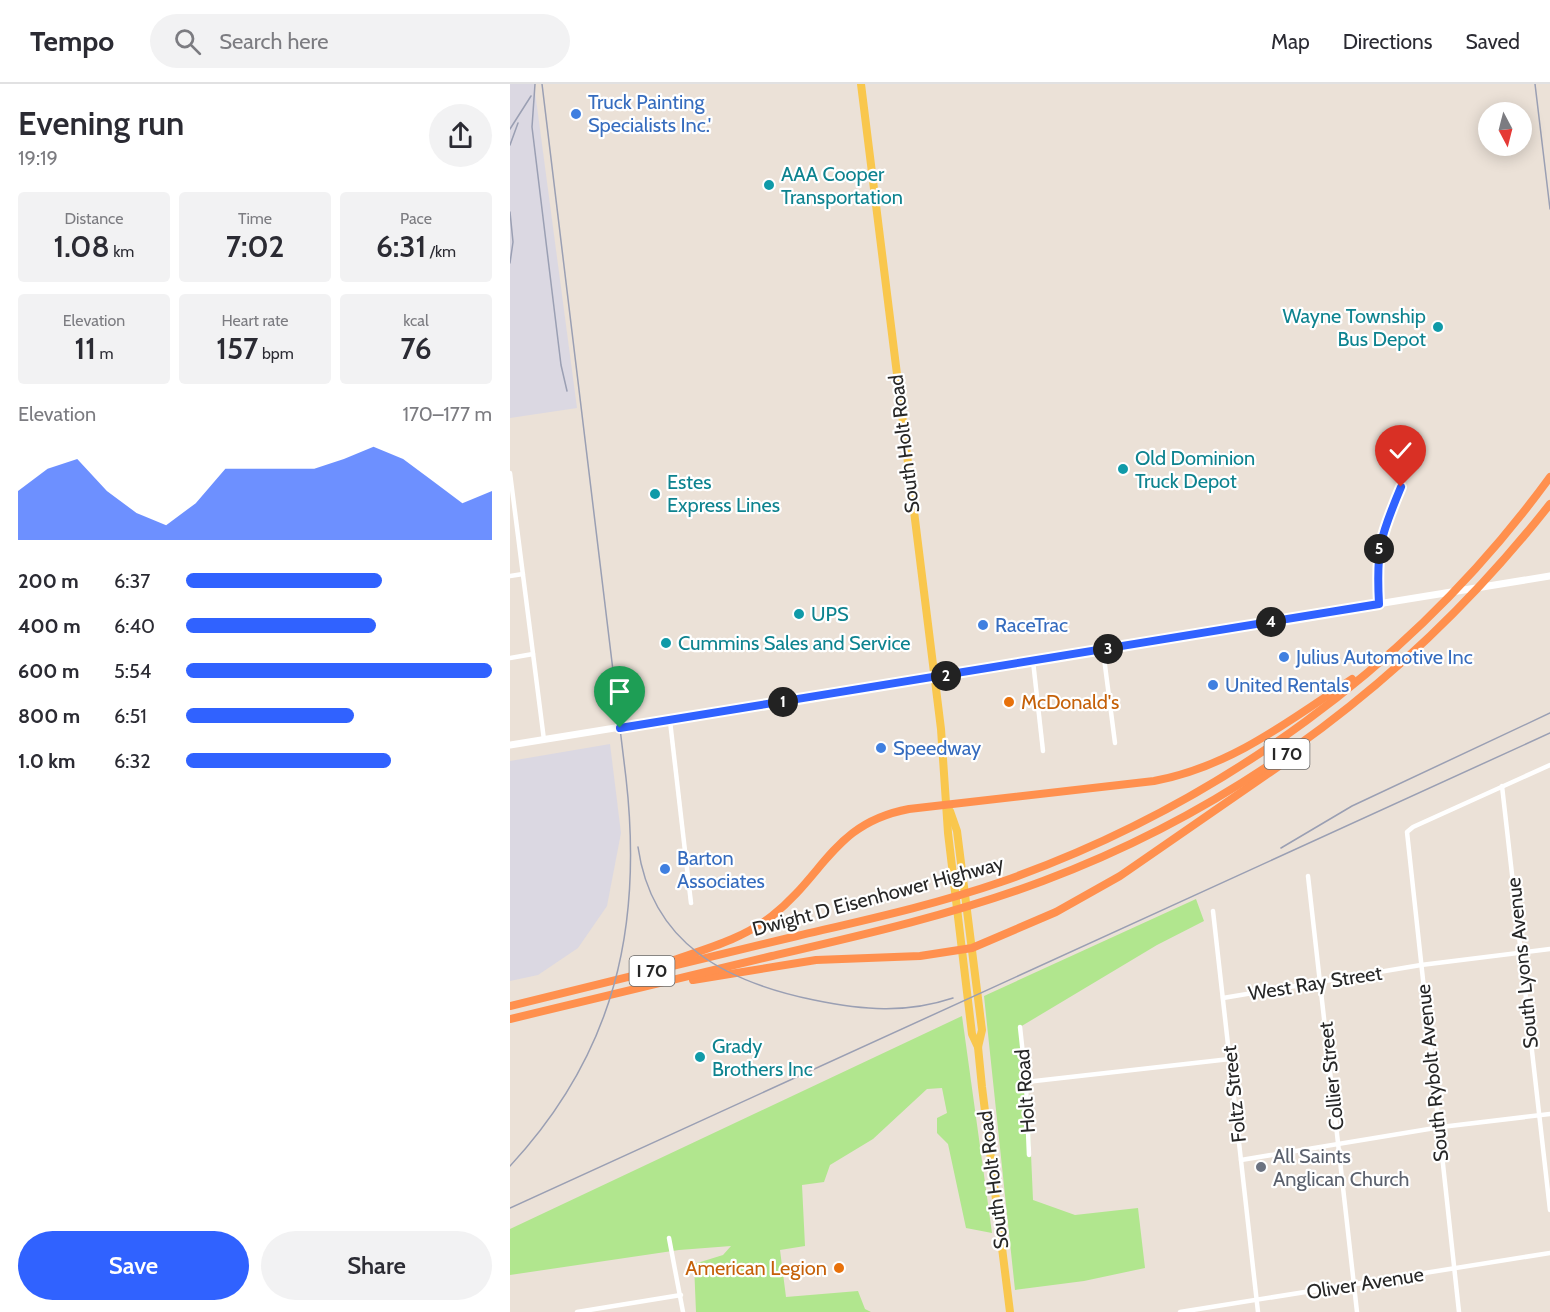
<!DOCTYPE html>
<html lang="en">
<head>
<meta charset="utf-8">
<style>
	:root { --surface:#fff; --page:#f2f2f3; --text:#2b2b33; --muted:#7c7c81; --line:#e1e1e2; --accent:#3062ff }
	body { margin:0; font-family:Cabin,sans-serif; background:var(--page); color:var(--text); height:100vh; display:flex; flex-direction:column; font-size:22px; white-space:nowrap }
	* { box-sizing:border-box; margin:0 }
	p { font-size:20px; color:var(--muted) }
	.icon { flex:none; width:33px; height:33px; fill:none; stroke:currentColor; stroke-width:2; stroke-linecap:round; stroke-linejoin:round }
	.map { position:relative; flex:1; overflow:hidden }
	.panel { display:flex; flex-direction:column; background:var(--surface); width:510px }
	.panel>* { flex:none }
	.needle { width:39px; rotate:173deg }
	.fabs { position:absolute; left:968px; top:18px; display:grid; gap:12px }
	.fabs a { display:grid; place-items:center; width:54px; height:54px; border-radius:50%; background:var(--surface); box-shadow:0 3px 15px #0003; font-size:30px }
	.pin { position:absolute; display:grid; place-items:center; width:51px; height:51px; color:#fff; margin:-62px -26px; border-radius:50% 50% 50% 0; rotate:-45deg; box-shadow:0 0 6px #0007 }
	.pin .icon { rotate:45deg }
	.km { position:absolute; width:30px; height:30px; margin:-15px; border-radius:50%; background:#222; color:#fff; font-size:16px; line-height:30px; text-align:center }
	.round { display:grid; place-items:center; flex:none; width:63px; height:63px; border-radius:32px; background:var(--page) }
	.head { display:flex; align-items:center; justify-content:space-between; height:102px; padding:0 18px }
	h1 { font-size:33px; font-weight:600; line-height:45px }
	.metrics { display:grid; grid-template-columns:repeat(3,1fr); gap:9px; height:102px; padding:6px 18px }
	.metrics div { display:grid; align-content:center; border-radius:6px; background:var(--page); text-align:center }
	.metrics b { font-size:30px; font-weight:600 }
	.metrics small { font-size:16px; font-weight:400 }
	.metrics p { font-size:16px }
	.chart { height:168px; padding:12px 18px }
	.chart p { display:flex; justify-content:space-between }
	.chart svg { width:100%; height:108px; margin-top:6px; fill:var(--accent); opacity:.7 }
	.action { display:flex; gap:12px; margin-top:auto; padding:12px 18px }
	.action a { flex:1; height:69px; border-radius:36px; background:var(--accent); color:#fff; font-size:24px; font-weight:600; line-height:69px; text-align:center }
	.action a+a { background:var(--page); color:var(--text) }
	ul { padding:0 18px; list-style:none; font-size:20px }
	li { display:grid; grid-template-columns:96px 72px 1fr; align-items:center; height:45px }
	li i { height:15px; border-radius:8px; background:var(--accent) }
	header { display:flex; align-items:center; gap:36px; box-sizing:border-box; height:84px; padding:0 30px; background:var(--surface); border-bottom:2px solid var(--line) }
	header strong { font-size:28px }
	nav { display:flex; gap:33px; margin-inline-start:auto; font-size:21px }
	.search { width:420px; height:54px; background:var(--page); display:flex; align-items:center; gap:15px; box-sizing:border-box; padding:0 21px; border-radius:33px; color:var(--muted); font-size:22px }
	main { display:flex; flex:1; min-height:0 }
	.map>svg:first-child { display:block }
	.industrial { fill:#dbd8e2 }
	.green { fill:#b1e68e }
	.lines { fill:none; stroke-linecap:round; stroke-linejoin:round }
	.street { stroke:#fff; stroke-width:4.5 }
	.secondary { stroke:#fff; stroke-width:7 }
	.primary { stroke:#f9c74d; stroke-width:8 }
	.highway { stroke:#ff904e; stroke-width:8 }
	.rail { stroke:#9a9fb3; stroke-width:1.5 }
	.route-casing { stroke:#fff; stroke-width:12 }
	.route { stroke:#3062ff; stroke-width:8 }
	.shop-dot { fill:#3f7fe0; stroke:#fff; stroke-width:2 }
	.culture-dot { fill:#0f9aa8; stroke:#fff; stroke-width:2 }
	.food-dot { fill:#e8710a; stroke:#fff; stroke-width:2 }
	.worship-dot { fill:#6b7280; stroke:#fff; stroke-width:2 }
	.labels { text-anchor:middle; stroke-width:4.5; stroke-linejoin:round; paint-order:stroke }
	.shield { fill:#fff; stroke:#686868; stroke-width:1.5 }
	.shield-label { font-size:18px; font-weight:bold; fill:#272727 }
	.shop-label { font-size:20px; fill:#366cbe; stroke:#fff; text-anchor:start }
	.culture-label { font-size:20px; fill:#0d838f; stroke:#fff; text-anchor:start }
	.street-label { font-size:20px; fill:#272727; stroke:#fff }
	.food-label { font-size:20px; fill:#c56008; stroke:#fff; text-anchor:start }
	.worship-label { font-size:20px; fill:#5b616d; stroke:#fff; text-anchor:start }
</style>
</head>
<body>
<header>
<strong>Tempo</strong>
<div class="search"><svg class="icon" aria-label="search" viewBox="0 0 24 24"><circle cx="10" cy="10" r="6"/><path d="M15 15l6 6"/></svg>Search here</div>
<nav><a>Map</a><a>Directions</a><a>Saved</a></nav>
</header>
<main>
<section class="panel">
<div class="head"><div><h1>Evening run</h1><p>19:19</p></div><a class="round"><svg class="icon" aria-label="share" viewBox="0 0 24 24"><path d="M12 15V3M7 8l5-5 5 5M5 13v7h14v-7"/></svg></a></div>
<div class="metrics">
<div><p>Distance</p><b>1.08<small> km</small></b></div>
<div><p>Time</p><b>7:02</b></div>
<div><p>Pace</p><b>6:31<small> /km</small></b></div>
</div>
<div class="metrics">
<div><p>Elevation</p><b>11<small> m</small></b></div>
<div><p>Heart rate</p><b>157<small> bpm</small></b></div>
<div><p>kcal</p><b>76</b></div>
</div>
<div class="chart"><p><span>Elevation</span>170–177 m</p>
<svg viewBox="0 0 160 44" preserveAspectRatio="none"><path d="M0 44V24L10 15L20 11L30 24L40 33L50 38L60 29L70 15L80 15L90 15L100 15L110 11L120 6L130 11L140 20L150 29L160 24V44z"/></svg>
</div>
<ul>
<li><b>200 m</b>6:37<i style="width:64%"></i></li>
<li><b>400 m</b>6:40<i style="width:62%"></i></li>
<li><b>600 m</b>5:54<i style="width:100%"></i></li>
<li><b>800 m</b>6:51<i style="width:55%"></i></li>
<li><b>1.0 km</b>6:32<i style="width:67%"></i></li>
</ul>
<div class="action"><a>Save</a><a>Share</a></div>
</section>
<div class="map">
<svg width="1040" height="1228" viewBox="0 0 1040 1228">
	<rect width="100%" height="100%" fill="#ebe1d7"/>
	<g class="industrial">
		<polygon points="0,0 24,0 67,324 0,334"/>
		<polygon points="100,660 111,749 97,822 68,864 28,891 0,897 0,677"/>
	</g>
	<g class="green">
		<polygon points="686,815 694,837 647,861 510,943 518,1001 523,1116 565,1131 628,1124 635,1184 574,1197 505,1206 474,912"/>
		<polygon points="452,932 482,1149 456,1144 438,1060 427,1049 427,1034 437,1029 432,1004 417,1005 363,1055 320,1081 314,1098 292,1101 295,1162 270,1166 276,1213 348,1207 355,1225 361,1228 186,1228 184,1180 213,1171 221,1162 169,1166 0,1191 0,1145"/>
	</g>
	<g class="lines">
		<g class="street">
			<polyline points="0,389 34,656"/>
			<polyline points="0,492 13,490"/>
			<polyline points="869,520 869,460 898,382 898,347"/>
			<polyline points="593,566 605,659"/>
			<polyline points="0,574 23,570"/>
			<polyline points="523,577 533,667"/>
			<polyline points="160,637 181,819"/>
			<polyline points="992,702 1040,1126"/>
			<polyline points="798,792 847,1228"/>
			<polyline points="703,827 748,1228"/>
			<polyline points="713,914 911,881 1040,865"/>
			<polyline points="510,943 516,998 519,1071"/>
			<polyline points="516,998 720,975"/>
			<polyline points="731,1076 931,1043 1040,1030"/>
			<polyline points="159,1154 173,1228"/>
			<polyline points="67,1228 171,1211"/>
			<polyline points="670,1228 1040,1169"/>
			<polyline points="949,1228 897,748 903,743 1040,681"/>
		</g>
		<polyline class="secondary" points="0,661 1040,492"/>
		<g class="primary">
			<polyline points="351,0 431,645 438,749 462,950 468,963"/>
			<polyline points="440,727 447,747 472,946 468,963 472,1003 500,1228"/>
		</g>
		<g class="highway">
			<path d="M158,878C195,865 231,856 262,832C315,790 324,739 399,725L644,697C720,683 779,637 842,595"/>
			<polyline points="183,896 306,876 410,872 462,864 546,828 610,792 775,678"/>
			<path d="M0,922C96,898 191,875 287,852C355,836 424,821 491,798C708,722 904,580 1040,393"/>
			<path d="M0,935C87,914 174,893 262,872C353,851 445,830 533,797C734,722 907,589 1040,420"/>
		</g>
		<g class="rail">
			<polyline points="25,0 22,43 51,281 57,307"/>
			<polyline points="1025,0 1040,125"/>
			<polyline points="0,45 21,12"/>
			<polyline points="0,61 8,39"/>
			<polyline points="0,128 3,158 0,179"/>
			<path d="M128,763C142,861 217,898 304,916C353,926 395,930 443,914"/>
			<polyline points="771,764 842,722 1040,629"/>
			<path d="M0,1082C105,969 133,843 116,694L32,0"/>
			<polyline points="0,1124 1040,649"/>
		</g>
	</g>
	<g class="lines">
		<defs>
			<path id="route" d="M110,644L869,520C866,465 870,453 891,403"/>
		</defs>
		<use href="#route" class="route-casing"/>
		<use href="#route" class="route"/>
	</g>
	<g class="shop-dot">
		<circle cx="66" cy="30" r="6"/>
		<circle cx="473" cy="541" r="6"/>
		<circle cx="774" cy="573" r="6"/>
		<circle cx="703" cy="601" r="6"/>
		<circle cx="371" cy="664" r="6"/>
		<circle cx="155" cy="785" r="6"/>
	</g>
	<g class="culture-dot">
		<circle cx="259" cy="101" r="6"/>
		<circle cx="928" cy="243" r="6"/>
		<circle cx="613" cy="385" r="6"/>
		<circle cx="145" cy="410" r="6"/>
		<circle cx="289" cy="530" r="6"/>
		<circle cx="156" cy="559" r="6"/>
		<circle cx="190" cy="973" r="6"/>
	</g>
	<g class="food-dot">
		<circle cx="499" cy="618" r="6"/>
		<circle cx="329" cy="1184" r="6"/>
	</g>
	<circle class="worship-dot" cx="751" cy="1083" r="6"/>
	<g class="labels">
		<g class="shield">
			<rect x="754.5" y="655" width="45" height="30" rx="4.5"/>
			<rect x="119.5" y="872" width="45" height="30" rx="4.5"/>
		</g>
		<g class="shield-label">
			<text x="777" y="676">I 70</text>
			<text x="142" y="893">I 70</text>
		</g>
		<g class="shop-label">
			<text x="78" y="25">Truck Painting<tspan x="78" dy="23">Specialists Inc.'</tspan></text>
			<text x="485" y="548">RaceTrac</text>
			<text x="786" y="580">Julius Automotive Inc</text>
			<text x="715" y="608">United Rentals</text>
			<text x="383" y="671">Speedway</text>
			<text x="167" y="781">Barton<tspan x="167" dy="23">Associates</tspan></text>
		</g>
		<g class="culture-label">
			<text x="271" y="97">AAA Cooper<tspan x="271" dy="23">Transportation</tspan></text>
			<text x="916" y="239" text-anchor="end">Wayne Township<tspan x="916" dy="23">Bus Depot</tspan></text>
			<text x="625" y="381">Old Dominion<tspan x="625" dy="23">Truck Depot</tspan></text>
			<text x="157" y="405">Estes<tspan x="157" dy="23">Express Lines</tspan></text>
			<text x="301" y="537">UPS</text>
			<text x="168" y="566">Cummins Sales and Service</text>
			<text x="202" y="969">Grady<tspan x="202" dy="23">Brothers Inc</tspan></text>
		</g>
		<g class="street-label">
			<text transform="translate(394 360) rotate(-97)" y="7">South Holt Road</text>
			<text transform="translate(368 812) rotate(-15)" y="7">Dwight D Eisenhower Highway</text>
			<text transform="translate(1012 879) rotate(-96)" y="7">South Lyons Avenue</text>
			<text transform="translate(805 899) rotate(-9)" y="7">West Ray Street</text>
			<text transform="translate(922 989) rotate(-96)" y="7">South Rybolt Avenue</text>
			<text transform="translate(821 992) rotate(-96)" y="7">Collier Street</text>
			<text transform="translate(515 1007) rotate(-94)" y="7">Holt Road</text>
			<text transform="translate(724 1010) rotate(-96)" y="7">Foltz Street</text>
			<text transform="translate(483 1096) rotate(-97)" y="7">South Holt Road</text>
			<text transform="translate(855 1199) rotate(-9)" y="7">Oliver Avenue</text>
		</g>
		<g class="food-label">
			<text x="511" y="625">McDonald's</text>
			<text x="317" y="1191" text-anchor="end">American Legion</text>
		</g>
		<g class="worship-label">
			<text x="763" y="1079">All Saints<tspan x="763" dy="23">Anglican Church</tspan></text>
		</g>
	</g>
</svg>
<div class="fabs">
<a><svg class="needle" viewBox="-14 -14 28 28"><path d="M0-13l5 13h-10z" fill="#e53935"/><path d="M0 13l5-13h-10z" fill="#7c7c81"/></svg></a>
</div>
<div class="pin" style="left:110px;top:644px;background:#1e9e55"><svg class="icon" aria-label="arrive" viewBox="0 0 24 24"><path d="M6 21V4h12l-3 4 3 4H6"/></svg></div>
<div class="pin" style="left:891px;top:403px;background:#d93025"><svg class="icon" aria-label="check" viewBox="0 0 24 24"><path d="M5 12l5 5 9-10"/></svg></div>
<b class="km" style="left:273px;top:618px">1</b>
<b class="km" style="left:436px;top:592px">2</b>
<b class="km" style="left:598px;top:565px">3</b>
<b class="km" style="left:761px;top:538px">4</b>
<b class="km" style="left:869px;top:465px">5</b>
</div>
</main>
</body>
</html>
